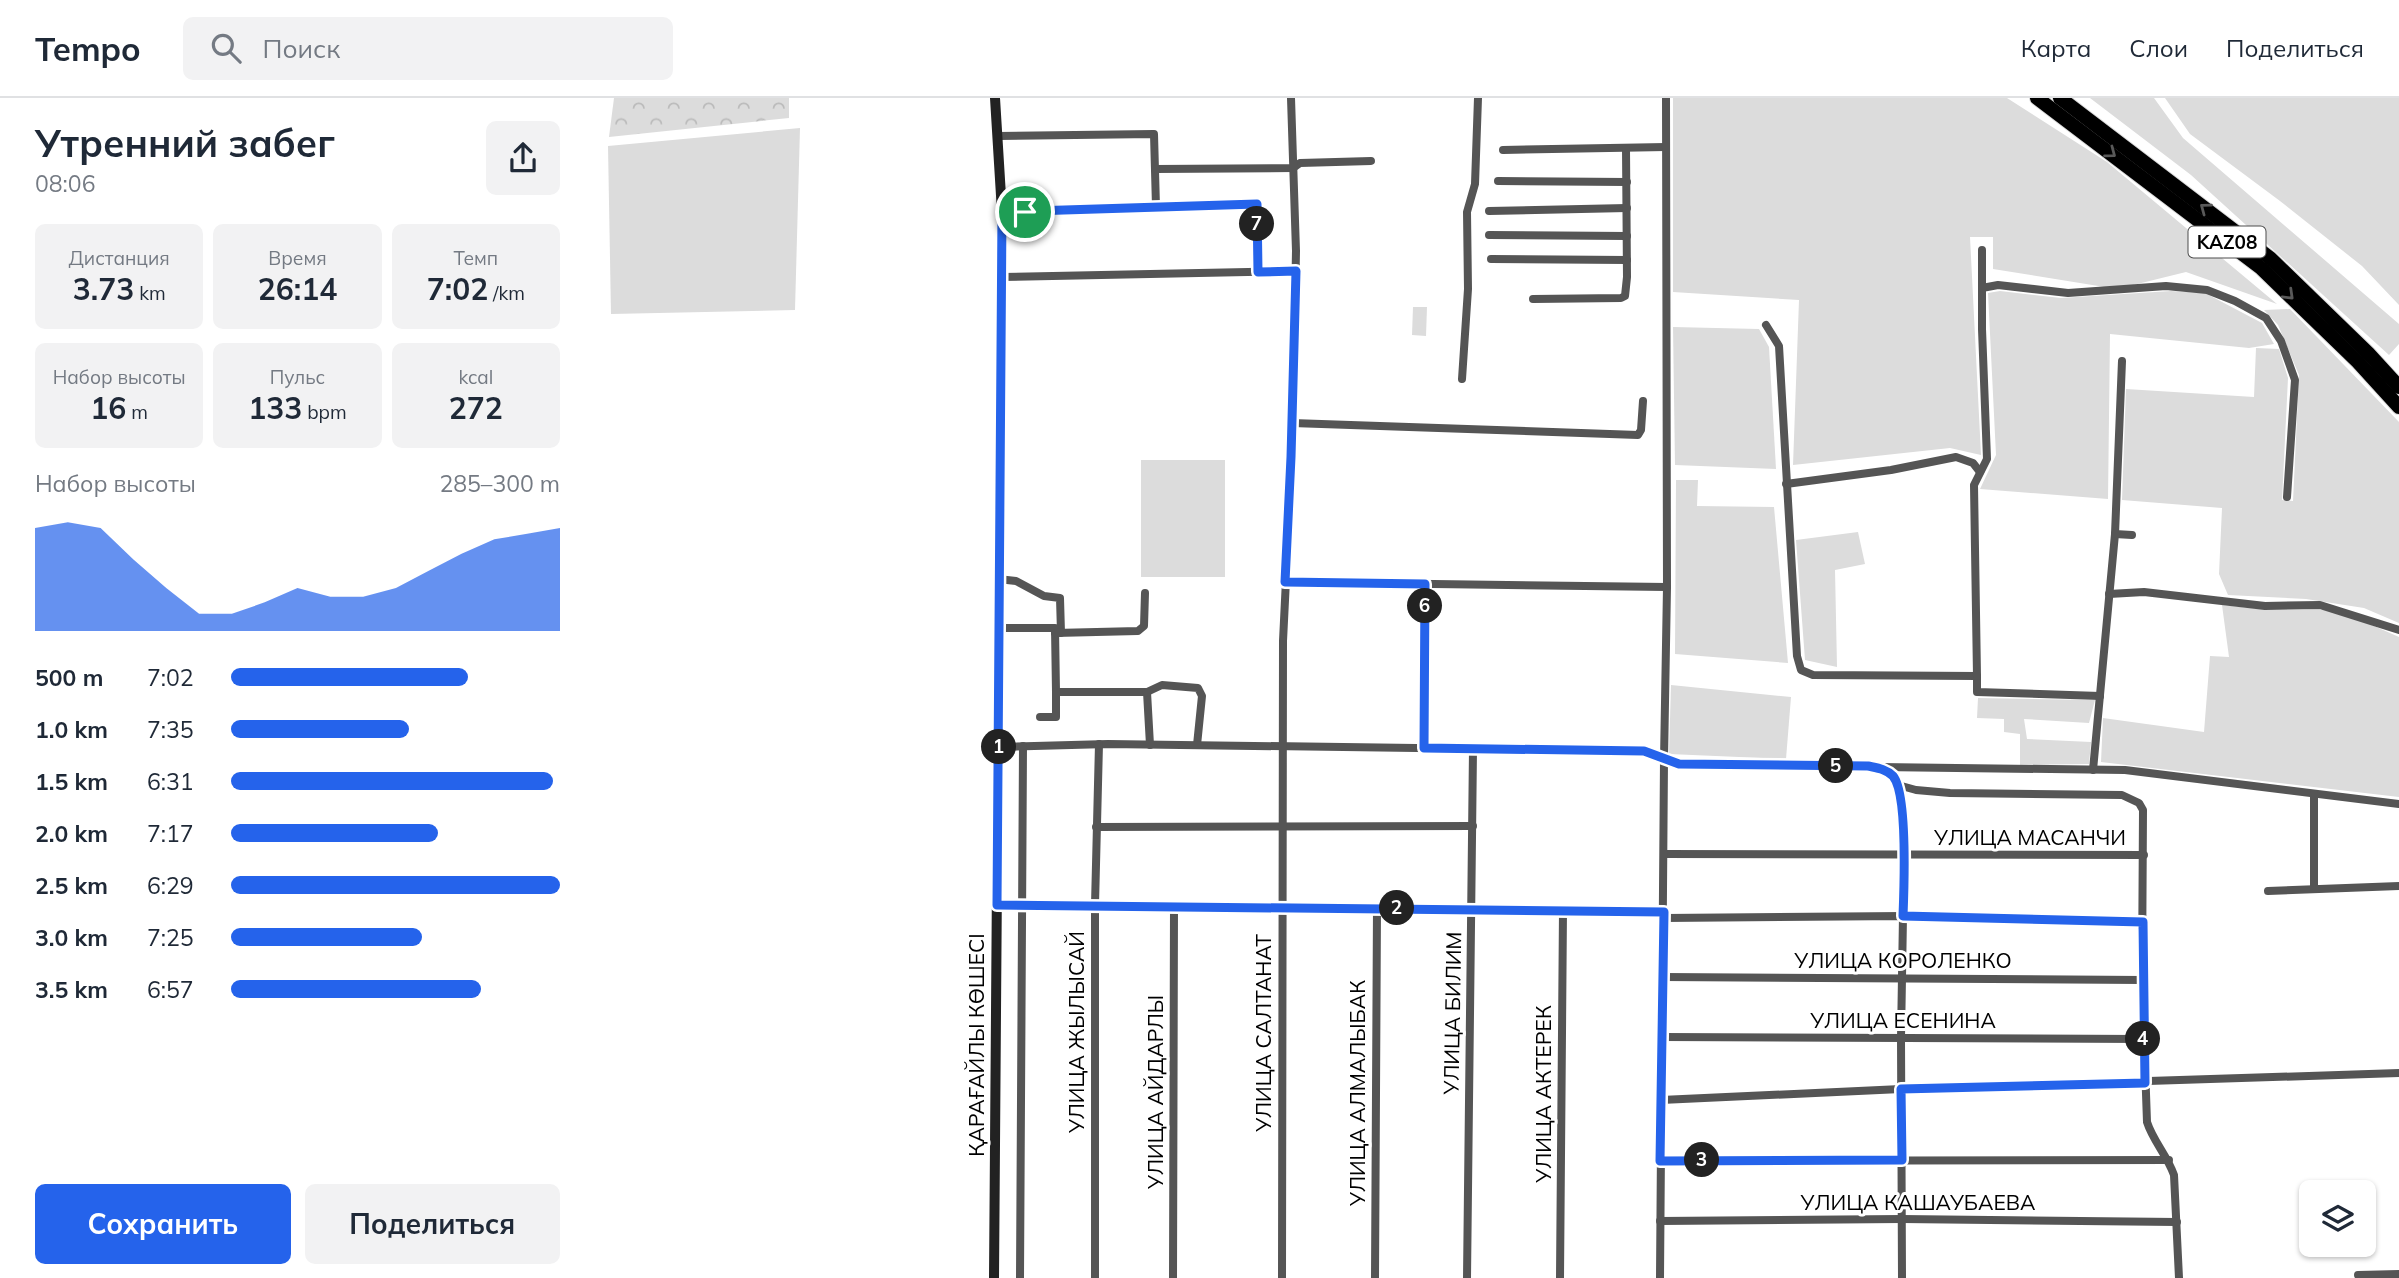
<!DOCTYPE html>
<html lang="ru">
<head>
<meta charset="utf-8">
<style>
	:root { --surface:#fff; --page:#f2f2f3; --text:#1f2937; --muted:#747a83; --line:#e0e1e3; --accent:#2563eb }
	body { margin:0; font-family:Mulish,sans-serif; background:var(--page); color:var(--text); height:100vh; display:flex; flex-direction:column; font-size:26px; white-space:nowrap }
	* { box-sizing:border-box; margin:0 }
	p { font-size:23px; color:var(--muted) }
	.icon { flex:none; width:38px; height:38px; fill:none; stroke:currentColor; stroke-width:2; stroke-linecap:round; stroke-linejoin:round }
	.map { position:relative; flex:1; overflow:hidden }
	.sheet { display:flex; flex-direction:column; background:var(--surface); width:595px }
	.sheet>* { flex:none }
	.tools { position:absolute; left:1704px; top:1082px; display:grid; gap:14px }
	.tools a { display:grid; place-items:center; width:77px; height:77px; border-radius:10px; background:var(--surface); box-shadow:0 2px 5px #0004; font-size:35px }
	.pin { position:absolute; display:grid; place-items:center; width:60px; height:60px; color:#fff; margin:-30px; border:4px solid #fff; border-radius:50%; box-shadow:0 2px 7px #0007 }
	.km { position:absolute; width:35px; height:35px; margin:-18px; border-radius:50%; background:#222; color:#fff; font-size:19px; line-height:35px; text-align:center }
	.round { display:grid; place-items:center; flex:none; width:74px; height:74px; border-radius:10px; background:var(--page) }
	.headline { display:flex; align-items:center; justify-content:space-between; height:119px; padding:0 35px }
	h1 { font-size:38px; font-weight:700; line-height:52px }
	.stats { display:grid; grid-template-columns:repeat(3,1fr); gap:10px; height:119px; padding:7px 35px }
	.stats div { display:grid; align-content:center; border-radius:10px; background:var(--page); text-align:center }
	.stats b { font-size:30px; font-weight:700 }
	.stats small { font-size:19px; font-weight:400 }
	.stats p { font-size:19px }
	.chart { height:196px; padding:14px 35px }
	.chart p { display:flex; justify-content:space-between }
	.chart svg { width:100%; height:126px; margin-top:7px; fill:var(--accent); opacity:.7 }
	.button { display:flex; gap:14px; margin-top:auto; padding:14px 35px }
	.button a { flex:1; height:80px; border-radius:10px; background:var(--accent); color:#fff; font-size:28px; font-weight:700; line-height:80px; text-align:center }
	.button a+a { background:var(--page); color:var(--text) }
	ul { padding:0 35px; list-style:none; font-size:23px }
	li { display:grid; grid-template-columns:112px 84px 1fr; align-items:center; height:52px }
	li i { height:18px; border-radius:9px; background:var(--accent) }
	header { display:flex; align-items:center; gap:42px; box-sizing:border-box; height:98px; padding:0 35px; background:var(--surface); border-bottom:2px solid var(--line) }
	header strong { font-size:33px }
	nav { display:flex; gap:38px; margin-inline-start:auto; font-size:24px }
	.search { width:490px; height:63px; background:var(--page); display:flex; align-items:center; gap:18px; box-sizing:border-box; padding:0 24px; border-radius:10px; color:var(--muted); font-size:26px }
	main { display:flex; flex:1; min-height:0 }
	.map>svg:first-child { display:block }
	.green { fill:#dcdcdc }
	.forest { fill:url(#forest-crowns) }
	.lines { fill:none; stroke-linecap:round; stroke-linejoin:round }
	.highway-casing { stroke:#dbdbdb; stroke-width:16 }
	.street { stroke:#555; stroke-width:8 }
	.secondary { stroke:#222; stroke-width:10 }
	.highway { stroke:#000; stroke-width:14 }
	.oneway { stroke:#595959 }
	.route-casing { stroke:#fff; stroke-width:14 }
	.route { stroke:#2563eb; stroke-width:9 }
	.labels { text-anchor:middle; stroke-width:6; stroke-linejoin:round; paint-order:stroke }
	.shield { fill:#fff; stroke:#4c4c4c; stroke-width:2 }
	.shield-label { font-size:19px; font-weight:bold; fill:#000 }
	.street-label { font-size:21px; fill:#000; stroke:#fff }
</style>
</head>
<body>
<header>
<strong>Tempo</strong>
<div class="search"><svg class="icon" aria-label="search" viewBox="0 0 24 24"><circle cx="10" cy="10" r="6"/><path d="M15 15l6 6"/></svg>Поиск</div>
<nav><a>Карта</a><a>Слои</a><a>Поделиться</a></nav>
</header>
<main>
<section class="sheet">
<div class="headline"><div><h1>Утренний забег</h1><p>08:06</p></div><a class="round"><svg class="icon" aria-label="share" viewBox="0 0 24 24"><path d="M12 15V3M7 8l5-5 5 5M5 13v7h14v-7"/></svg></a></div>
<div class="stats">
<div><p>Дистанция</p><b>3.73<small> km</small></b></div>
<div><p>Время</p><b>26:14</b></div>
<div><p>Темп</p><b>7:02<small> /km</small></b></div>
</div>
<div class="stats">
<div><p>Набор высоты</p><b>16<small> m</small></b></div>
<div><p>Пульс</p><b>133<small> bpm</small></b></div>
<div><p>kcal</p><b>272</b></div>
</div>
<div class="chart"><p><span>Набор высоты</span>285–300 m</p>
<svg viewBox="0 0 160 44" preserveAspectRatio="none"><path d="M0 44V8L10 6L20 8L30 19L40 29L50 38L60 38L70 34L80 29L90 32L100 32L110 29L120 23L130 17L140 12L150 10L160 8V44z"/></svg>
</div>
<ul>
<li><b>500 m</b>7:02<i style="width:72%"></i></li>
<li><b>1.0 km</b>7:35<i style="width:54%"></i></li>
<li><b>1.5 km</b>6:31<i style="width:98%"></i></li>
<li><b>2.0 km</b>7:17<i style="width:63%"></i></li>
<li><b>2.5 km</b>6:29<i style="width:100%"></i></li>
<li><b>3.0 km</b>7:25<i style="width:58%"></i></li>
<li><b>3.5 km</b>6:57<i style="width:76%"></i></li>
</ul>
<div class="button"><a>Сохранить</a><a>Поделиться</a></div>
</section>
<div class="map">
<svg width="1804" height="1180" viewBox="0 0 1804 1180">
	<defs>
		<pattern id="forest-crowns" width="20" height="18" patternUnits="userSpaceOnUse" patternTransform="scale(1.75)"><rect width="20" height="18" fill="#dcdcdc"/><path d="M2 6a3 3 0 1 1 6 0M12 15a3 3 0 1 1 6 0" fill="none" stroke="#bbb"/></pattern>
	</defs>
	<rect width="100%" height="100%" fill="#fff"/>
	<g class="green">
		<polygon points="1078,0 1412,0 1512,64 1682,206 1591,174 1522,191 1398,171 1398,139 1375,139 1386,357 1355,350 1198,367 1204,202 1078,194"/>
		<polygon points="1495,0 1559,0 1588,40 1804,226 1804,246 1794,257 1596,77"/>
		<polygon points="1570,0 1804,0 1804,207 1767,168 1685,103 1595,36"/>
		<polygon points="205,30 200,212 16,216 13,48"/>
		<polygon points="1405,193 1466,200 1576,193 1610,195 1667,225 1679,246 1654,250 1515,236 1513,401 1385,391 1401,357 1393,195"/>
		<polygon points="818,209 832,209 831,238 817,237"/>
		<polygon points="1695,211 1804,324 1804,525 1769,510 1711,501 1633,497 1624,476 1627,410 1527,402 1531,291 1659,299 1661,250 1684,251 1693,280 1687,402 1698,403 1704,277 1683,227 1669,212"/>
		<polygon points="1078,229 1164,231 1174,249 1181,371 1080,367"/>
		<rect x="546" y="362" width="84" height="117"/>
		<polygon points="1081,382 1103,382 1102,408 1179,409 1193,565 1080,556"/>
		<polygon points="1263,434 1270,466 1240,472 1242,569 1210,562 1201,442"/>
		<polygon points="1627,507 1664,511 1743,512 1804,539 1804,699 1506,664 1508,620 1609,634 1615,558 1634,559"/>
		<polygon points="1076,587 1196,599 1191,661 1074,656"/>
		<polygon points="1383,600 1500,602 1494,625 1429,621 1432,641 1496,644 1494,666 1425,667 1425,636 1409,634 1409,621 1382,620"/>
	</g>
	<polygon class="forest" points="19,0 194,0 194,20 14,39"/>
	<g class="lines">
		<defs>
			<g id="highway">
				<polyline points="1442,0 1666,170 1763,264 1804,309"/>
				<polyline points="1465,0 1675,160 1773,255 1804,289"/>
			</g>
		</defs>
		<use href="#highway" class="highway-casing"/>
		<g class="street">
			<polyline points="403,38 559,36 561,109"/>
			<polyline points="908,52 1071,49"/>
			<polyline points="560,71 698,70 705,65 776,63"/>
			<polyline points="903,83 1032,84"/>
			<polyline points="894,113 1032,110"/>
			<polyline points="407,114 662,106 663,174"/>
			<polyline points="894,137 1032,138"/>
			<polyline points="896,161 1032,162"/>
			<polyline points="406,179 701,173"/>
			<polyline points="1387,190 1403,187 1473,195 1571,188 1612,192 1640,203 1671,220 1686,243 1700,282 1692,399"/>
			<polyline points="938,201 1026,200 1030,198 1032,179 1031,51"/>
			<polyline points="1171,227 1184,248 1202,558 1206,572 1218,577 1382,578 1382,594 1505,598"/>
			<polyline points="867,281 873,191 872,114 880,86 883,0"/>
			<polyline points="697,325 1043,337 1046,332 1048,303"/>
			<polyline points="1191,386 1296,372 1361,359 1378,365 1385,374"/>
			<polyline points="1520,436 1527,263"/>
			<polyline points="403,481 421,483 449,498 465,500 466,535"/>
			<polyline points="690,484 1072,489"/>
			<polyline points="1514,496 1549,494 1670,508 1725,507 1804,532"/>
			<polyline points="403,530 460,530 461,594 552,594 555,647"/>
			<polyline points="460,535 543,533 549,528 550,495"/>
			<polyline points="1382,578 1379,387 1392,361 1387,231 1387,152"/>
			<polyline points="552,594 567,587 603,590 607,598 602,647"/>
			<polyline points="445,619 461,619 461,594"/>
			<path d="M404,649L513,646L1049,653L1084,666L1273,669L1288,671L1296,677L1303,687L1321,692L1355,695L1527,697L1544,705L1548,712L1547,882L1552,1024C1558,1043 1572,1057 1579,1077L1584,1180"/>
			<polyline points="829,651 830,486"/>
			<polyline points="1284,669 1530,672 1804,706"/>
			<polyline points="1498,672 1520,436 1537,437"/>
			<polyline points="1303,687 1309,757 1306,940 1307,1180"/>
			<polyline points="1719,696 1719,791"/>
			<polyline points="501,729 878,728"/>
			<polyline points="1070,756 1549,757"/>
			<polyline points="1673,793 1804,788"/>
			<polyline points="402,807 1069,814"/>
			<polyline points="1069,820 1309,818 1548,824"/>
			<polyline points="1068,879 1547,882"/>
			<polyline points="1068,939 1548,941"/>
			<polyline points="1066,1002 1306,991 1804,975"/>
			<polyline points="1065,1063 1574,1062"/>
			<polyline points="1065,1123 1307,1121 1582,1124"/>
			<polyline points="1763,1177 1804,1176"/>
			<polyline points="425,1180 428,648"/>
			<polyline points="500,1180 500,807 504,646"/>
			<polyline points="578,1180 579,808"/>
			<polyline points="687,1180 688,543 697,359 701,153 696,0"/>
			<polyline points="780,1180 782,810"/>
			<polyline points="872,1180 878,651"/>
			<polyline points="965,1180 968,812"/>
			<polyline points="1065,1180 1069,662 1072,489 1071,0"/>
		</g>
		<polyline class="secondary" points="399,1180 407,114 400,0"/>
		<use href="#highway" class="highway"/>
	</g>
	<defs><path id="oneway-chevron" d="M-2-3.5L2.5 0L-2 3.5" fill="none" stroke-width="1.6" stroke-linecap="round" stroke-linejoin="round" transform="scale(1.75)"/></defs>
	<g class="oneway">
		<use href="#oneway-chevron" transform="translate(1516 55) rotate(37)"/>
		<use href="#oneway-chevron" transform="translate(1610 110) rotate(-143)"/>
		<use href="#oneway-chevron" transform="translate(1694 197) rotate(44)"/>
	</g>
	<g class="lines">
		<defs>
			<path id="route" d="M662,106L663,174L701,173L696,359L690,484L830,486L829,650L1049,653L1084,666L1273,668C1282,670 1291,671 1298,678C1313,696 1309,792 1308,818L1548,824L1550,985L1306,991L1307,1062L1065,1063L1069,814L402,807L407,114Z"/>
		</defs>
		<use href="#route" class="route-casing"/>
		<use href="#route" class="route"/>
	</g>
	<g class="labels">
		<rect class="shield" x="1593.5" y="128.5" width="77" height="31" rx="5"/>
		<g class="shield-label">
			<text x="1632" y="151">KAZ08</text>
		</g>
		<g class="street-label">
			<text x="1435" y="747">УЛИЦА МАСАНЧИ</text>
			<text x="1308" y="870">УЛИЦА КОРОЛЕНКО</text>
			<text transform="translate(858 915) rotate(-89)" y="7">УЛИЦА БИЛИМ</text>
			<text x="1308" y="930">УЛИЦА ЕСЕНИНА</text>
			<text transform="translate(482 934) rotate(-90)" y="7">УЛИЦА ЖЫЛЫСАЙ</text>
			<text transform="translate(669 935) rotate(-90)" y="7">УЛИЦА САЛТАНАТ</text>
			<text transform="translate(382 947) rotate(-90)" y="7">ҚАРАҒАЙЛЫ КӨШЕСІ</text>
			<text transform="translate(561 994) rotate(-90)" y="7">УЛИЦА АЙДАРЛЫ</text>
			<text transform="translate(763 995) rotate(-90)" y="7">УЛИЦА АЛМАЛЫБАК</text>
			<text transform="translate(949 996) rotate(-90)" y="7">УЛИЦА АКТЕРЕК</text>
			<text x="1323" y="1112">УЛИЦА КАШАУБАЕВА</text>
		</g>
	</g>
</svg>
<div class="tools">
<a><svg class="icon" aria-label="layers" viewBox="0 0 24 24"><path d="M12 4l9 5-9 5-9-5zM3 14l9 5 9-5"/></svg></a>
</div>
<div class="pin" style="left:430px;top:114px;background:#1e9e55"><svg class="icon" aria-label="arrive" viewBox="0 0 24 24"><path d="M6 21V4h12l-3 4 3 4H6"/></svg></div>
<b class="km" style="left:404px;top:649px">1</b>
<b class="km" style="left:802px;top:810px">2</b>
<b class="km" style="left:1107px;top:1062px">3</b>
<b class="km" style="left:1548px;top:941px">4</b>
<b class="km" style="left:1241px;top:668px">5</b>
<b class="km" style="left:830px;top:508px">6</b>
<b class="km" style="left:662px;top:126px">7</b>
</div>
</main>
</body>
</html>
